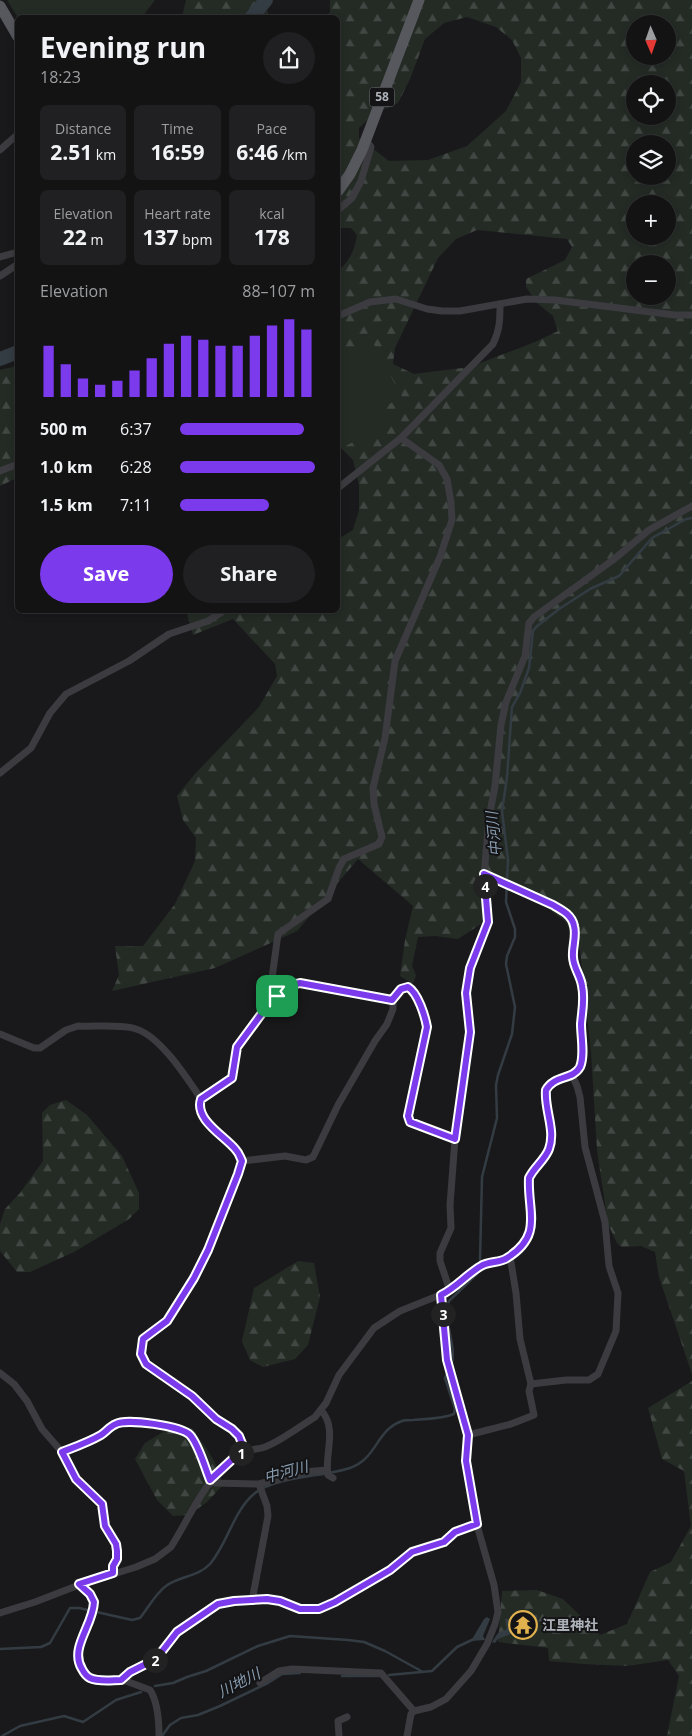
<!DOCTYPE html>
<html lang="en">
<head>
<meta charset="utf-8">
<style>
	:root { --surface:#131314; --page:#202022; --text:#f1f3f6; --muted:#9d9ea0; --line:#323234; --accent:#7c3aed }
	body { margin:0; font-family:"Open Sans","Noto Sans JP",sans-serif; background:var(--page); color:var(--text); height:100vh; display:flex; flex-direction:column; font-size:19px; white-space:nowrap }
	* { box-sizing:border-box; margin:0 }
	p { font-size:16px; color:var(--muted) }
	.icon { flex:none; width:28px; height:28px; fill:none; stroke:currentColor; stroke-width:2; stroke-linecap:round; stroke-linejoin:round }
	.map { position:relative; flex:1; overflow:hidden }
	.details { position:absolute; left:15px; top:15px; width:325px; height:598px; display:flex; flex-direction:column; background:var(--surface); border-radius:8px; box-shadow:0 2px 8px #0003,0 0 0 1px var(--line) }
	.details>* { flex:none }
	.needle { width:32px; rotate:178deg }
	.controls { position:absolute; left:626px; top:15px; display:grid; gap:10px }
	.controls a { display:grid; place-items:center; width:50px; height:50px; border-radius:50%; background:var(--surface); box-shadow:0 2px 8px #0003,0 0 0 1px var(--line); font-size:25px }
	.pin { position:absolute; display:grid; place-items:center; width:42px; height:42px; color:#fff; margin:-21px; border-radius:10px; box-shadow:0 2px 8px #0006 }
	.km { position:absolute; width:25px; height:25px; margin:-12px; border-radius:50%; background:#222; color:#fff; font-size:14px; line-height:25px; text-align:center }
	.round { display:grid; place-items:center; flex:none; width:52px; height:52px; border-radius:26px; background:var(--page) }
	.overview { display:flex; align-items:center; justify-content:space-between; height:85px; padding:0 25px }
	h1 { font-size:28px; font-weight:700; line-height:38px }
	.figures { display:grid; grid-template-columns:repeat(3,1fr); gap:8px; height:85px; padding:5px 25px }
	.figures div { display:grid; align-content:center; border-radius:8px; background:var(--page); text-align:center }
	.figures b { font-size:21px; font-weight:700 }
	.figures small { font-size:14px; font-weight:400 }
	.figures p { font-size:14px }
	.chart { height:140px; padding:10px 25px }
	.chart p { display:flex; justify-content:space-between }
	.chart svg { width:100%; height:90px; margin-top:5px; stroke:var(--accent); stroke-width:6 }
	.action { display:flex; gap:10px; margin-top:auto; padding:10px 25px }
	.action a { flex:1; height:58px; border-radius:30px; background:var(--accent); color:#fff; font-size:20px; font-weight:700; line-height:58px; text-align:center }
	.action a+a { background:var(--page); color:var(--text) }
	ul { padding:0 25px; list-style:none; font-size:16px }
	li { display:grid; grid-template-columns:80px 60px 1fr; align-items:center; height:38px }
	li i { height:12px; border-radius:6px; background:var(--accent) }
	.map>svg:first-child { display:block }
	.forest { fill:url(#forest-firs); fill-rule:evenodd }
	.green { fill:#242b25 }
	.water { fill:#343c43 }
	.lines { fill:none; stroke-linecap:round; stroke-linejoin:round }
	.stream { stroke:#343c43; stroke-width:2.5 }
	.river { stroke:#343c43; stroke-width:14 }
	.minor { stroke:#3b3b40; stroke-width:7 }
	.primary { stroke:#57585e; stroke-width:11 }
	.route-casing { stroke:#fff; stroke-width:10 }
	.route { stroke:#7c3aed; stroke-width:6 }
	.labels { text-anchor:middle; stroke-width:4; stroke-linejoin:round; paint-order:stroke }
	.shield { fill:#141416; stroke:#7f8288; stroke-width:1 }
	.shield-label { font-size:12px; font-weight:bold; fill:#adb1b9 }
	.poi-label { font-size:14px; font-weight:bold; fill:#adb1b9; stroke:#141416; text-anchor:start }
	.water-label { font-size:15px; font-style:italic; fill:#889db0; stroke:#141416 }
</style>
</head>
<body>
<div class="map">
<svg width="692" height="1736" viewBox="0 0 692 1736">
	<defs>
		<pattern id="forest-firs" width="22" height="20" patternUnits="userSpaceOnUse" patternTransform="scale(1.25)"><rect width="22" height="20" fill="#242b25"/><path d="M5 1l3.5 6h-7zM16 11l3.5 6h-7z" fill="#414743"/></pattern>
	</defs>
	<rect width="100%" height="100%" fill="#19191b"/>
	<g class="forest">
		<polygon points="186,0 265,0 269,17 182,17"/>
		<path d="M330,0H692V1374L659,1277L655,1252L641,1246L621,1247L617,1243L608,1224L597,1150L591,1052L580,950L566,922L513,882H493L481,924L458,939L436,936L418,937L412,966L416,975L413,984L400,976L405,940L413,906L358,859L297,931L215,968L112,991L119,975L115,946H143L175,904L195,861L196,838L183,820L177,796L194,775L259,707L277,676L275,664L233,619L193,635L186,610H338V539L353,530L359,510V485L353,460L338,445V270C350,262 355,249 357,235L351,228H338V18L325,17L330,12ZM467,17L496,27L512,40L521,58V82L506,111L467,146L428,160L389,161L359,138V128L374,114L398,103L410,79L425,39L444,23ZM635,24H668V56H635ZM635,84H668V116H635ZM635,144H668V176H635ZM635,204H668V236H635ZM477,230L567,239L572,247L565,260L526,279V287L537,303L553,316L558,331L535,342L470,367L414,374L393,364L395,348L438,258L456,239ZM635,264H668V296H635Z"/>
		<polygon points="17,366 17,478 0,486 0,370"/>
		<polygon points="66,1100 87,1115 122,1156 139,1193 139,1209 129,1219 74,1252 30,1272 17,1272 0,1251 0,1224 5,1209 20,1193 43,1161 42,1113 50,1105"/>
		<polygon points="298,1261 314,1263 320,1297 308,1345 295,1359 263,1367 250,1360 242,1341 254,1288"/>
		<polygon points="692,1381 692,1736 667,1736 679,1676 668,1660 627,1666 584,1664 549,1661 548,1648 498,1642 502,1591 537,1590 563,1599 600,1635 627,1624 650,1572 671,1562 691,1526 684,1471 662,1459 648,1408"/>
		<path d="M192,1428C203,1444 222,1467 222,1486L207,1502L189,1515L173,1516L157,1500L135,1459L145,1443L168,1429Z"/>
	</g>
	<g class="green">
		<polygon points="7,0 155,0 142,17 18,18"/>
		<polygon points="372,341 402,397 380,409 387,424 338,450 338,359"/>
	</g>
	<g class="water">
		<polygon points="487,1617 490,1619 483,1636 485,1640 471,1641 484,1619"/>
		<polygon points="505,1619 511,1619 513,1633 498,1639 495,1643 492,1642 498,1633 507,1629"/>
	</g>
	<g class="lines">
		<g class="stream">
			<polyline points="480,1260 482,1177 497,1118 496,1085 498,1075 512,1034 515,1007 506,964 507,956 515,937 515,929 506,902 508,860 502,811 507,777 512,707 520,693 529,668 533,631 536,627 559,609 590,589 619,576 652,538 686,519 692,518"/>
			<path d="M451,1366C458,1346 442,1322 449,1301L477,1274"/>
			<polyline points="509,1633 537,1630 536,1616 524,1618"/>
			<path d="M0,1649L41,1647L50,1643L70,1608H79L132,1620L140,1618C148,1608 156,1593 166,1586C179,1576 198,1577 210,1564C228,1543 233,1511 255,1493C277,1476 323,1477 350,1468C377,1459 376,1430 402,1421C405,1420 410,1420 413,1420C427,1419 441,1419 454,1414L455,1409L445,1378L448,1371"/>
			<polyline points="389,1675 432,1671 457,1647 474,1639"/>
			<polyline points="342,1676 379,1676"/>
			<polyline points="155,1686 173,1683 187,1677 206,1671 258,1646 290,1636 348,1640 364,1642 385,1651 423,1672"/>
			<polyline points="2,1736 20,1726 64,1716 83,1722 116,1700 141,1692"/>
			<polyline points="162,1736 170,1725 181,1718 198,1715 220,1706 268,1683 282,1674 300,1673"/>
		</g>
		<g class="river">
			<polyline points="251,18 266,0"/>
			<polyline points="0,359 18,352"/>
		</g>
		<g class="minor">
			<polyline points="0,150 18,134"/>
			<polyline points="338,210 352,198 361,181 371,147 366,140"/>
			<polyline points="0,257 18,252"/>
			<polyline points="0,276 18,264"/>
			<polyline points="338,316 370,302 396,299 427,309 442,311 460,311 527,299 555,300 675,315 692,315"/>
			<polyline points="0,471 18,464"/>
			<path d="M338,488L401,438L493,344C500,330 500,319 500,304"/>
			<polyline points="0,773 31,748 50,713 66,694 129,661 169,634 208,621 225,610"/>
			<polyline points="277,996 272,978 278,934 328,899 339,868 344,859 379,844 382,837 374,804 373,788 385,738 395,661 440,557 452,520 451,502 447,479 439,465 401,438"/>
			<path d="M0,1034L34,1048H40L66,1030L78,1026C94,1027 122,1024 136,1029C160,1036 187,1078 201,1099"/>
			<polyline points="242,1161 285,1156 306,1160 313,1157 338,1105 375,1041 387,1024 393,1009 393,1000 401,989 406,987 412,990 425,1016 427,1027 407,1116 410,1122 455,1139"/>
			<polyline points="450,1291 440,1261 440,1253 451,1228 450,1205 455,1139 470,1032 466,993 471,968 488,922 484,875 489,818 495,786 501,725 506,702 525,656 529,623 534,617 613,560 649,530 692,506"/>
			<polyline points="0,1373 14,1384 27,1401 42,1429 62,1452 76,1479 102,1503 105,1526 116,1544 117,1551 117,1559 113,1566 113,1573"/>
			<polyline points="531,1384 566,1380 589,1380 598,1374 616,1331 618,1293 609,1266 605,1222 585,1147 580,1097 577,1086 572,1075"/>
			<path d="M321,1410C338,1429 324,1454 328,1475L333,1478"/>
			<polyline points="468,1435 511,1424 534,1415 529,1391 531,1384 520,1339 516,1293 510,1256"/>
			<path d="M245,1451L239,1436L232,1429L216,1419L192,1396L146,1365L141,1354L143,1339L167,1321L194,1277L208,1250L238,1174L242,1161C240,1157 239,1153 236,1150C225,1136 195,1120 201,1099L230,1080L233,1074L237,1047L268,1005L288,986L300,983L393,1000"/>
			<polyline points="62,1452 98,1436 118,1423 164,1425 181,1429 190,1436 210,1480 215,1483 259,1484 304,1472 327,1470"/>
			<path d="M79,1585L89,1594L94,1602L86,1631L77,1651L78,1663L84,1674L95,1679L126,1681L150,1690C158,1702 159,1722 159,1736"/>
			<polyline points="252,1601 268,1516 267,1506 259,1484"/>
			<path d="M0,1613L35,1602L79,1585L136,1567L155,1559L171,1547C191,1515 205,1479 236,1456C245,1449 256,1450 265,1447C279,1442 302,1425 315,1417L326,1403L339,1375L374,1328L400,1311L450,1291L482,1265L506,1259L524,1243L530,1233L531,1225L529,1178C534,1167 545,1160 549,1149C556,1130 544,1109 546,1090C554,1075 574,1080 581,1064L583,991C582,981 576,973 573,962C570,950 578,936 574,924C567,904 504,882 484,875"/>
			<polyline points="121,1680 130,1672 156,1659 177,1632 218,1604 233,1601 267,1599 280,1601 300,1609 319,1609 335,1602 390,1570 412,1552 444,1543 455,1533 477,1525"/>
			<polyline points="260,1683 279,1671 292,1669 381,1673 414,1711"/>
			<polyline points="339,1736 338,1721 347,1717"/>
			<polyline points="407,1736 411,1714 414,1711 431,1707 446,1699 471,1671 487,1644 495,1624 498,1612 494,1585 477,1525 471,1496 470,1478 466,1461 468,1435 447,1360 441,1295"/>
		</g>
		<g class="primary">
			<polyline points="0,6 18,37"/>
			<polyline points="338,191 350,174 362,150 419,0"/>
		</g>
	</g>
	<g class="lines">
		<defs>
			<path id="route" d="M484,874L553,905C562,910 572,915 574,926C577,936 572,947 573,957C573,967 581,976 582,986C585,999 582,1011 581,1024C581,1037 585,1055 580,1067C573,1080 554,1075 546,1090C544,1109 556,1130 549,1149C545,1160 534,1167 529,1178C527,1211 544,1235 507,1258C500,1263 489,1261 481,1266C467,1274 456,1288 441,1295L447,1360L468,1435L466,1461L477,1524L455,1532L444,1542L412,1552L390,1570L335,1602L319,1609H300L280,1601L267,1599L234,1601L218,1604L177,1632L156,1659L130,1672L121,1680C112,1680 98,1682 90,1678C86,1676 84,1673 82,1669C69,1648 93,1626 94,1602L90,1594L79,1584L113,1573V1566L117,1559V1551L116,1544L105,1526L102,1504L76,1479L62,1452C75,1447 89,1442 101,1435C106,1432 110,1426 116,1424C126,1418 182,1426 190,1435C199,1445 205,1468 210,1480L237,1455L245,1451L239,1436L232,1429L216,1419L192,1396L146,1364L141,1354L143,1339L167,1321L194,1278L208,1250L238,1174L242,1161C240,1157 239,1153 236,1150C225,1136 194,1120 201,1099L232,1078L237,1047L268,1005L288,986L300,983L392,1000L401,989L408,987C418,993 425,1016 427,1027L408,1116L410,1122L455,1139L470,1032L466,993L470,968L488,922Z"/>
		</defs>
		<use href="#route" class="route-casing"/>
		<use href="#route" class="route"/>
	</g>
	<defs>
		<symbol id="temple-ring" viewBox="-11 -11 22 22"><circle r="9.5" fill="#141416" stroke="#e0b14c" stroke-width="1.5"/><path d="M0-6L5-2H3V0L6.5 2.5H4V6H1.5V3h-3V6H-4V2.5H-6.5L-3 0V-2H-5Z" fill="#e0b14c"/></symbol>
	</defs>
	<g fill-rule="evenodd">
		<use href="#temple-ring" x="507" y="1609" width="32" height="32"/>
	</g>
	<g class="labels">
		<rect class="shield" x="369.5" y="87.5" width="25" height="19" rx="4"/>
		<g class="shield-label">
			<text x="382" y="101">58</text>
		</g>
		<g class="poi-label">
			<text x="542" y="1630">江里神社</text>
		</g>
		<g class="water-label">
			<text transform="translate(494 834) rotate(-95)" y="5">中河川</text>
			<text transform="translate(286 1472) rotate(-15)" y="5">中河川</text>
			<text transform="translate(239 1683) rotate(-27)" y="5">川地川</text>
		</g>
	</g>
</svg>
<div class="controls">
<a><svg class="needle" viewBox="-14 -14 28 28"><path d="M0-13l5 13h-10z" fill="#e53935"/><path d="M0 13l5-13h-10z" fill="#9d9ea0"/></svg></a>
<a><svg class="icon" aria-label="locate" viewBox="0 0 24 24"><circle cx="12" cy="12" r="6"/><path d="M12 2v4M12 18v4M2 12h4M18 12h4"/></svg></a>
<a><svg class="icon" aria-label="layers" viewBox="0 0 24 24"><path d="M12 4l9 5-9 5-9-5zM3 14l9 5 9-5"/></svg></a>
<a>+</a>
<a>−</a>
</div>
<div class="pin" style="left:277px;top:996px;background:#1e9e55"><svg class="icon" aria-label="arrive" viewBox="0 0 24 24"><path d="M6 21V4h12l-3 4 3 4H6"/></svg></div>
<b class="km" style="left:241px;top:1453px">1</b>
<b class="km" style="left:155px;top:1660px">2</b>
<b class="km" style="left:443px;top:1314px">3</b>
<b class="km" style="left:485px;top:886px">4</b>
<section class="details">
<div class="overview"><div><h1>Evening run</h1><p>18:23</p></div><a class="round"><svg class="icon" aria-label="share" viewBox="0 0 24 24"><path d="M12 15V3M7 8l5-5 5 5M5 13v7h14v-7"/></svg></a></div>
<div class="figures">
<div><p>Distance</p><b>2.51<small> km</small></b></div>
<div><p>Time</p><b>16:59</b></div>
<div><p>Pace</p><b>6:46<small> /km</small></b></div>
</div>
<div class="figures">
<div><p>Elevation</p><b>22<small> m</small></b></div>
<div><p>Heart rate</p><b>137<small> bpm</small></b></div>
<div><p>kcal</p><b>178</b></div>
</div>
<div class="chart"><p><span>Elevation</span>88–107 m</p>
<svg viewBox="0 0 160 44" preserveAspectRatio="none"><path d="M5 44V19M15 44V28M25 44V35M35 44V38M45 44V36M55 44V31M65 44V25M75 44V18M85 44V14M95 44V16M105 44V19M115 44V19M125 44V14M135 44V9M145 44V6M155 44V11"/></svg>
</div>
<ul>
<li><b>500 m</b>6:37<i style="width:92%"></i></li>
<li><b>1.0 km</b>6:28<i style="width:100%"></i></li>
<li><b>1.5 km</b>7:11<i style="width:66%"></i></li>
</ul>
<div class="action"><a>Save</a><a>Share</a></div>
</section>
</div>
</body>
</html>
